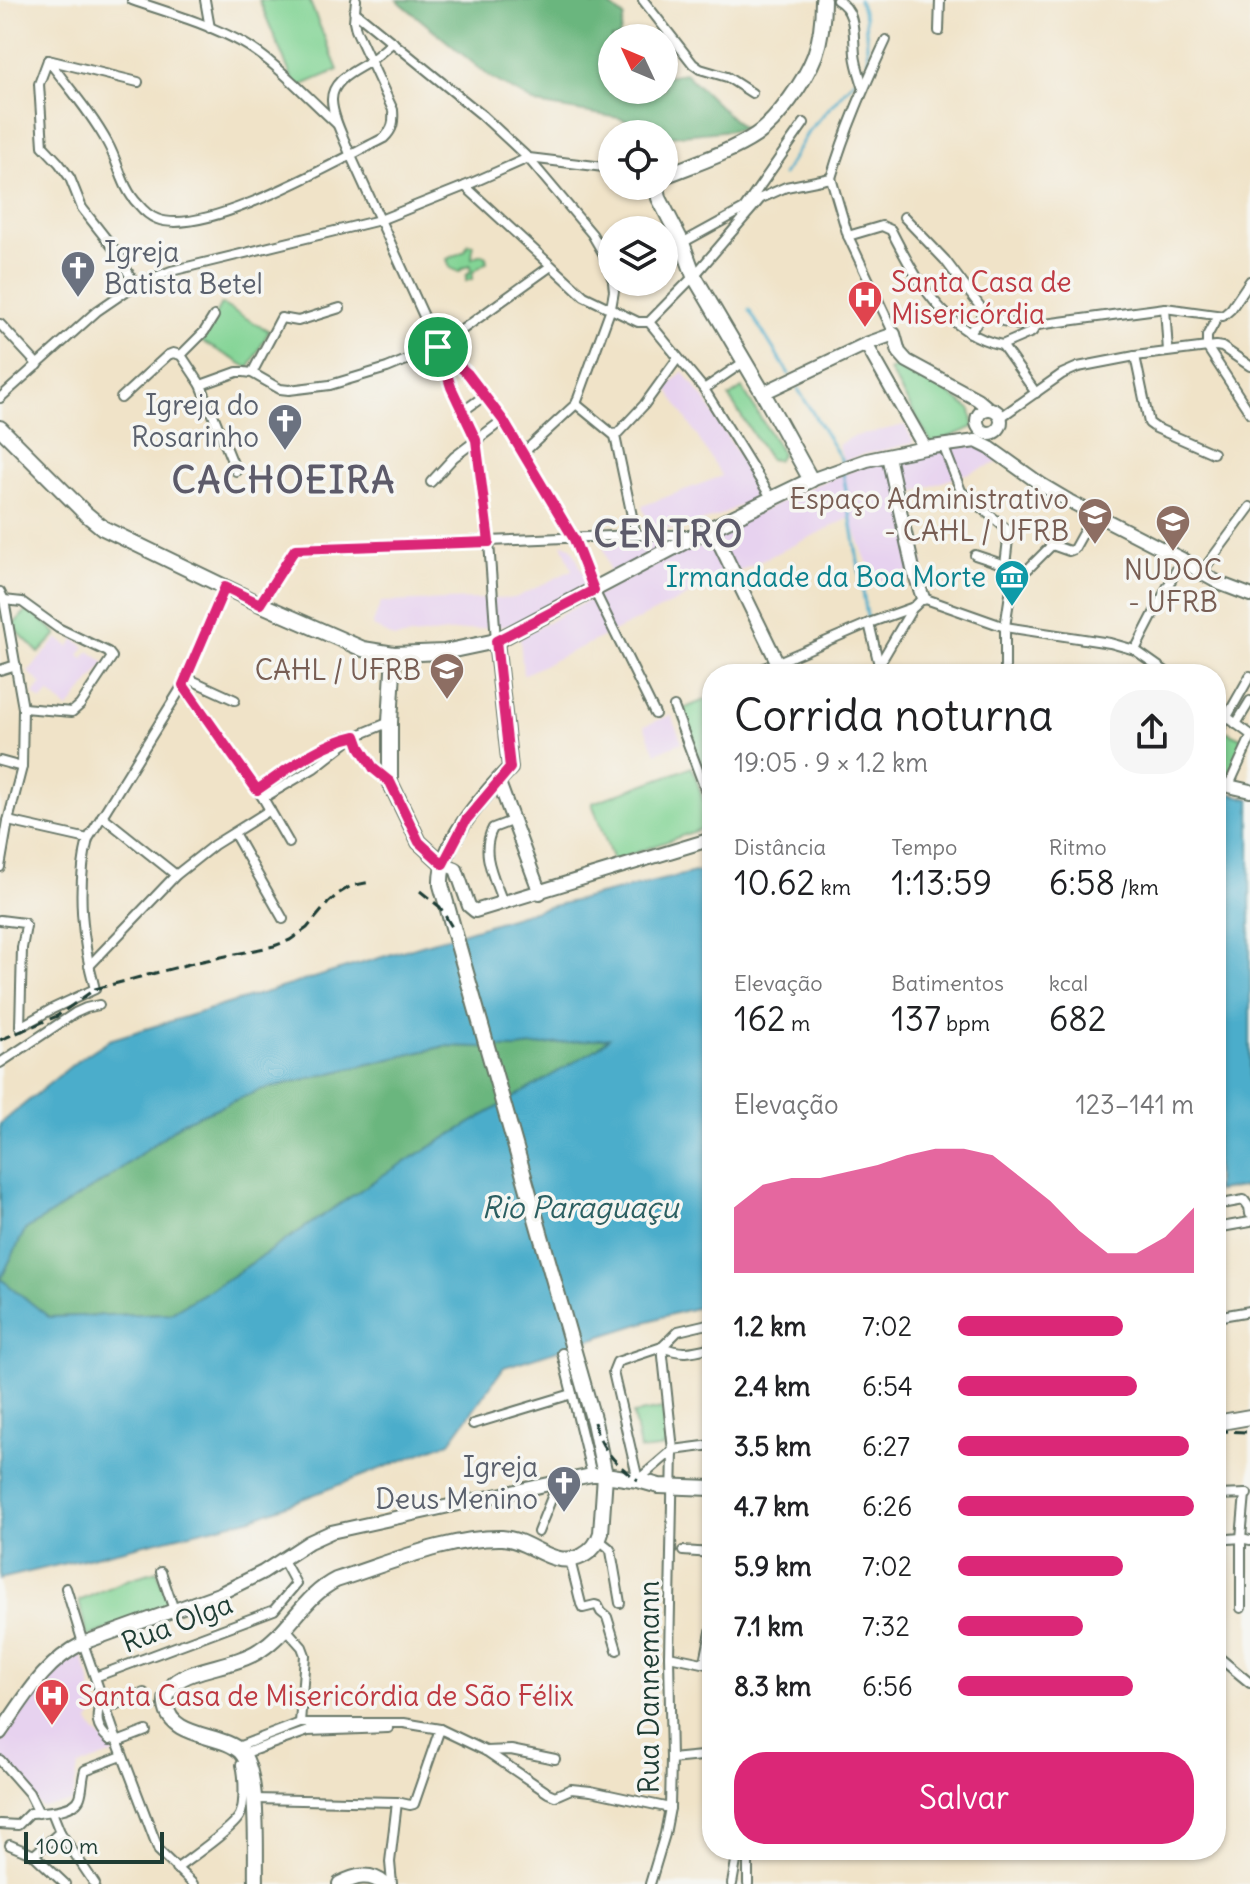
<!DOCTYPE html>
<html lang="pt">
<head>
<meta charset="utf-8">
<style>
	:root { --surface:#fff; --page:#f6f6f6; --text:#202124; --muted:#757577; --accent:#db2777 }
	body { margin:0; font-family:Delius,sans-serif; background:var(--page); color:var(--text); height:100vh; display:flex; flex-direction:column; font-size:30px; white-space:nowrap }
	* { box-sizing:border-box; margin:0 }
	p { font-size:26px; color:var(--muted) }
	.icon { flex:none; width:44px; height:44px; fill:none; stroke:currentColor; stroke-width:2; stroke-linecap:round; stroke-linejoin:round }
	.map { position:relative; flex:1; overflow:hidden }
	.side { position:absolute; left:702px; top:664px; width:524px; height:1196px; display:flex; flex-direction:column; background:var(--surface); border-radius:32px; box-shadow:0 2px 6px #0004 }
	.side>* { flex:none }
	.needle { width:52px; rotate:314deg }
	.buttons { position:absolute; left:598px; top:24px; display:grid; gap:16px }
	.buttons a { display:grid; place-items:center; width:80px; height:80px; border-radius:50%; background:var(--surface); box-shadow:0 2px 6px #0004; font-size:40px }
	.scale { position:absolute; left:24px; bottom:20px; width:140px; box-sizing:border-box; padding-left:8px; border:4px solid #1f3d34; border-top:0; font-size:22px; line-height:28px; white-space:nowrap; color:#1f3d34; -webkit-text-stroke:6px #f6f6f2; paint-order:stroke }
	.pin { position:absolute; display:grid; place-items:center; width:68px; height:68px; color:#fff; margin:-34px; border:4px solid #fff; border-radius:50%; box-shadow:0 2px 8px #0007 }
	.round { display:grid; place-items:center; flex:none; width:84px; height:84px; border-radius:32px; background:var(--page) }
	.summary { display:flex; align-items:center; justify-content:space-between; height:136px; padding:0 32px }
	h1 { font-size:44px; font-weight:600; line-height:60px }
	.metrics { display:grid; grid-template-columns:repeat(3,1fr); gap:12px; height:136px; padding:8px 32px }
	.metrics div { display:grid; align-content:center }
	.metrics b { font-size:34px; font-weight:600 }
	.metrics small { font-size:22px; font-weight:400 }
	.metrics p { font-size:22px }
	.chart { height:224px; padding:16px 32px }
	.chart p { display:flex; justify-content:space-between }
	.chart svg { width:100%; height:144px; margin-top:8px; fill:var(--accent); opacity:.7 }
	.primary-button { display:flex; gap:16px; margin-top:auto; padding:16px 32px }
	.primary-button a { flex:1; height:92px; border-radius:32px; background:var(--accent); color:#fff; font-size:32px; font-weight:600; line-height:92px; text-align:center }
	ul { padding:0 32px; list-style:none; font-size:26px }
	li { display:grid; grid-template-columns:128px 96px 1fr; align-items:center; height:60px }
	li i { height:20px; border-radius:10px; background:var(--accent) }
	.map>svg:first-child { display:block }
	.built { fill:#e7d2ef }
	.green { fill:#83d495; stroke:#518864; stroke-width:2 }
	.forest { fill:#6ab67e; stroke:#447a59; stroke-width:2 }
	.water { fill:#4cadcb; stroke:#367580; stroke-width:2; fill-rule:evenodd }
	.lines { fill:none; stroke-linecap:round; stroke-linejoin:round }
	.stream { stroke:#4cadcb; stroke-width:3 }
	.street-casing { stroke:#687768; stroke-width:12 }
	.secondary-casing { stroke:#687768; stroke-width:16 }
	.primary-casing { stroke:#687768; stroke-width:18 }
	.street { stroke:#fff; stroke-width:8 }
	.secondary { stroke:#fff; stroke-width:12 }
	.primary { stroke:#fff; stroke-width:14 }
	.rail { stroke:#1f3d34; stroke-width:3; stroke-dasharray:12 6; stroke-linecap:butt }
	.route-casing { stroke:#fff; stroke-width:16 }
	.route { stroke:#db2777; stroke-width:10 }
	.labels { text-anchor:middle; stroke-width:7; stroke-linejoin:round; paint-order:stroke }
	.worship-label { font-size:28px; fill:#5b616d; stroke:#f6f6f2; text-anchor:end }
	.health-label { font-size:28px; fill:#be3a42; stroke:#f6f6f2; text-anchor:start }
	.education-label { font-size:28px; fill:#785e54; stroke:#f6f6f2; text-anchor:end }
	.culture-label { font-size:28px; fill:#0d838f; stroke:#f6f6f2; text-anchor:end }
	.street-label { font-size:28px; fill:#1f3d34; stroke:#f6f6f2 }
	.water-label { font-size:30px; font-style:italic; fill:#2c5f61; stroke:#f6f6f2 }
	.district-label { font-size:36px; font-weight:bold; letter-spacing:2px; fill:#5d5b6a; stroke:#f6f6f2 }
</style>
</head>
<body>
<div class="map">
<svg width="1250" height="1884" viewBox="0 0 1250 1884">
	<rect width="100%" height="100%" fill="#f6f6f2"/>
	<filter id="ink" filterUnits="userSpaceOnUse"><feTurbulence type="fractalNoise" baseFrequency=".0125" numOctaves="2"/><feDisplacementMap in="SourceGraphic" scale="16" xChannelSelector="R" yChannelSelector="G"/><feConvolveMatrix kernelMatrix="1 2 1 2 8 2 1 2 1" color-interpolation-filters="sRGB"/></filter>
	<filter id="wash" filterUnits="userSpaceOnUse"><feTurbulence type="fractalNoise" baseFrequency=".006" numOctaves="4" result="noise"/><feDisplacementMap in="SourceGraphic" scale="32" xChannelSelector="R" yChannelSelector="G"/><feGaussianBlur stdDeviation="1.8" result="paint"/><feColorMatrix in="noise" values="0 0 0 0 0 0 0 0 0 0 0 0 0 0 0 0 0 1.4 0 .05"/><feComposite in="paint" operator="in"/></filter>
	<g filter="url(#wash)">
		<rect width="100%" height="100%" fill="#f0e3c8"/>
		<g class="built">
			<polygon points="683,371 705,400 762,494 717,517 677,529 650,527 642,506 722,476 667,388"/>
			<polygon points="905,425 914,443 861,455 844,461 838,445 852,437"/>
			<polygon points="979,443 1017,456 908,494 924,566 875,583 850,518 523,675 520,637 678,552 817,484 870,464"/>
			<polygon points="653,537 658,542 661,555 611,576 602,542"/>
			<polygon points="562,543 572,548 588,584 513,625 394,638 372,626 381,602 515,598 572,570"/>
			<polygon points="58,638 69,647 75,639 85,647 79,655 83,659 89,651 105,663 68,709 49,693 42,701 34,694 42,684 28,672"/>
			<polygon points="671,715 682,742 656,753 644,726"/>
			<polygon points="80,1651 91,1682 93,1716 89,1722 96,1733 108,1744 113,1743 116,1753 78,1767 72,1802 41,1807 0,1757 0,1745 57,1664"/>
		</g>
		<g class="green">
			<polygon points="259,0 309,0 338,70 296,88"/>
			<path d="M468,244L473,245L472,258C478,256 480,252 486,257L487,262L473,272L472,279L466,281V276L471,270L470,265L463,268L459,272L450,268L447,259L465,251Z"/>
			<polygon points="221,304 269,331 249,368 201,341"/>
			<polygon points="911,364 971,410 974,427 932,444 889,370"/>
			<polygon points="742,388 782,453 777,460 769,459 729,397"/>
			<polygon points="29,608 57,634 39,653 12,626"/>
			<polygon points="712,697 712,803 678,711"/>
			<polygon points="1219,728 1245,740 1222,788 1216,787 1216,733"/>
			<polygon points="692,767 712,825 613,861 592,803"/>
			<polygon points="663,1409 667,1447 640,1450 633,1414"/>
			<polygon points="157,1571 170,1606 87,1637 79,1601 129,1579"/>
		</g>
		<g class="forest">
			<polygon points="397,0 590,0 593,5 608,4 624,17 619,38 612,38 612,90 664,90 664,76 685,73 743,129 671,136 619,118 537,104 490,77"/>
			<polygon points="611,1037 598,1048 383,1175 234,1275 170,1313 49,1317 0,1279 25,1230 107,1179 183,1122 260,1090 446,1046 515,1048"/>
		</g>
		<g class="water">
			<polygon points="1216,789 1250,799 1250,1186 1216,1191"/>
			<path d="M712,868V1304L668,1315L504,1367L450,1442L253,1518L0,1579V1124L77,1061L109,1040L540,909ZM609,1038L598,1048L383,1175L234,1275L170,1313L49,1317L1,1279L25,1230L107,1179L183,1122L260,1090L445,1046L515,1048Z"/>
		</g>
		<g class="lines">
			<g class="stream">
				<polyline points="859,0 865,17 868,61"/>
				<polyline points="783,175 808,132 854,80"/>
				<polyline points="749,310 789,374"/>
				<polyline points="798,389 841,459 842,464"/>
				<polyline points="843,472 868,622"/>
			</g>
		</g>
	</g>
	<g filter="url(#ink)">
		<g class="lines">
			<defs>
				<g id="street">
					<path d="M132,0C169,13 209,24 243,43C275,61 309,99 337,124"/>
					<polyline points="205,0 210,28"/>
					<polyline points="643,0 693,64 700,69 727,77 752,93"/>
					<path d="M837,0C857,11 853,35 855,54C856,65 860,76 863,86"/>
					<polyline points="354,11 482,115 528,158 592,234 603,253 612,278"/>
					<polyline points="939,31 940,0"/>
					<path d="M393,42C385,49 377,56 369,62C355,71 331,80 332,101C333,119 344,138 350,154L438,347L451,387L476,440L489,542L496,641"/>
					<path d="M48,60C68,87 92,114 108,144C119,164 122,188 138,204C143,210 149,216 157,219C205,238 337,161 384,138C393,129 394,123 393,110L356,30L354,21L356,0"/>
					<polyline points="529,158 612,168"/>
					<polyline points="831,178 848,236 894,334"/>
					<path d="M831,178C845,130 865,85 886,40"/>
					<polyline points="465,186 584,296 638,322 649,322 704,389 772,499"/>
					<polyline points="759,199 786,187 831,178"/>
					<polyline points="904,217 945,260 985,313 1003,321 1019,325 1037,325 1165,308 1223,316 1231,309 1250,281"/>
					<path d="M848,236L882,226L891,230C915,277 945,334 1002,345L1036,393"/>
					<polyline points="682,243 744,209 804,123"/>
					<polyline points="135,285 118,254 82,208 70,178 59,163 43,146 39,84 48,60 138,82"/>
					<polyline points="1165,308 1168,351"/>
					<polyline points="214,316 204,332 181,355 201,385 236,471"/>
					<polyline points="649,322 694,276 761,198"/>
					<polyline points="0,324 38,365"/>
					<polyline points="969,333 985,313"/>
					<polyline points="1002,345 1032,332 1037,325"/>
					<polyline points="438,347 468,374 503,420 574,539 594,590 655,714"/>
					<polyline points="1207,347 1250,413"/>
					<polyline points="1207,347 1207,336 1218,316"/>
					<polyline points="1135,356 1149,423 1156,428 1213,453"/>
					<polyline points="252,373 281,318 298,321 340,308"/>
					<polyline points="201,385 237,372 244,372 252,373 280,389 289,390 330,385 387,368 438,347 551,266"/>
					<polyline points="704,389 744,362"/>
					<polyline points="0,398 97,311 135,285 171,271 380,220 465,186 528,158"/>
					<polyline points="121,398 168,355 173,353 181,355"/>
					<polyline points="576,404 615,436 636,535"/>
					<polyline points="462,412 484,396"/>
					<polyline points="1001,417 1062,374 1078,367 1135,356 1216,346 1222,347 1250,366"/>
					<polyline points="615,436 644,405 678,358"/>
					<polyline points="943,445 961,491 1009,531 1005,565"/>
					<polyline points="523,453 576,404 611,308 614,291 613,282"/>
					<polyline points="431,482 454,457 503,420"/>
					<polyline points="975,555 1005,565 1013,574 1005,627 1005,674"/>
					<polyline points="1028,569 1052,545 1069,551 1074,549 1094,513"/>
					<polyline points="1201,573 1250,507"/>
					<polyline points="0,592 4,600 23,708 22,767 8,821 0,867"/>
					<polyline points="4,600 22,602 58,628 108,652 112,657 80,705 72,712 23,708"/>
					<polyline points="260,604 295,549 636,535 693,535"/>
					<polyline points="869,623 879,665 879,674"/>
					<polyline points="1135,650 1182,559"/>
					<polyline points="879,665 913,607"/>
					<polyline points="0,670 16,665"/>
					<polyline points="755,672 869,623 914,607 923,598 1005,627 1110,643 1135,650 1169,674"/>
					<polyline points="187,678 235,700"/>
					<polyline points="183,685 263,798 289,843"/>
					<polyline points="1216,706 1228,714"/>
					<polyline points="674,707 712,807"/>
					<polyline points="1227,717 1250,734"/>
					<polyline points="1236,724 1250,701"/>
					<path d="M356,736C362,755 374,769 390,782"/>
					<polyline points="1216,736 1250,676"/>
					<polyline points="0,761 22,767"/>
					<polyline points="1229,785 1250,739"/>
					<polyline points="257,790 308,756 341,739 356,736 390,722"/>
					<polyline points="263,798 314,768 355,736"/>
					<polyline points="102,816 176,875"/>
					<polyline points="8,821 88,839"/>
					<polyline points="234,833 283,919"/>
					<path d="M503,903C495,879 479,853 493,828L514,820"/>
					<polyline points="0,920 24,923 26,926 22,948 20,1027"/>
					<polyline points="89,966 176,875 214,845 270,810"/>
					<path d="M20,1027L52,1009L95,989C82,942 76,886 88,839L183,685L225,587"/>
					<polyline points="0,1063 75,1013 86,1008 99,1005"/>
					<polyline points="1216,1205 1244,1200 1249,1207 1250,1214"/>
					<polyline points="1216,1228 1250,1222"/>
					<polyline points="1216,1317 1250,1311"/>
					<polyline points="712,1323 678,1331 662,1347 617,1362 613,1372 638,1480 673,1450 712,1445"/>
					<path d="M662,1347C682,1355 692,1352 712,1347"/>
					<polyline points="562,1353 592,1475"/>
					<polyline points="473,1424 572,1394"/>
					<polyline points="1216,1495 1247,1494"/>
					<polyline points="538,1532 558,1482"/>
					<polyline points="599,1540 609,1548 611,1551 620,1603"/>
					<polyline points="1216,1540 1241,1538 1250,1540"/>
					<polyline points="683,1551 712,1553"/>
					<polyline points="570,1560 581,1604 583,1608 595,1605 598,1606 601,1612 607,1617 617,1650"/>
					<polyline points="161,1572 174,1610"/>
					<polyline points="66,1588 83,1643 116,1738 159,1851 193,1884"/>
					<polyline points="1241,1608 1241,1538 1245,1494"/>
					<polyline points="285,1628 302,1647 305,1655 300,1723"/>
					<polyline points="1216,1655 1250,1683"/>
					<polyline points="669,1656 712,1665"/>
					<polyline points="705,1662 712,1627"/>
					<polyline points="95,1677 274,1610 296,1584 283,1560"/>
					<path d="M101,1696C97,1716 93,1726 110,1740L116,1738"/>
					<polyline points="106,1709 144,1693"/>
					<polyline points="117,1742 146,1731"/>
					<polyline points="235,1748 300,1723 404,1723 440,1729 486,1751 548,1793 555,1796 571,1789 591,1791 670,1808"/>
					<polyline points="486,1751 511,1750 555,1759"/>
					<polyline points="243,1754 308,1731 388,1728"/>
					<polyline points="671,1759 712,1755"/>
					<polyline points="0,1760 29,1793 39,1813"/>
					<polyline points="254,1799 397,1802 410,1805 414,1804 440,1729"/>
					<polyline points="52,1812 60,1832 95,1884"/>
					<path d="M0,1824L18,1825L30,1813C43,1812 75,1812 80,1797C83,1789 82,1779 85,1770L122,1756"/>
					<polyline points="10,1845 34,1855 60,1832"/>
					<polyline points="748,1850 748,1884"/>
					<polyline points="34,1855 65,1884"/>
					<path d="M176,1869C189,1859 234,1828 240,1815C245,1804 244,1776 241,1765"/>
					<polyline points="392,1884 390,1862 397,1802"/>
					<polyline points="650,1884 665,1834 670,1808 671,1759 669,1656 673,1450 662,1347"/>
					<polyline points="732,1884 738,1850"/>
				</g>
				<g id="secondary">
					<polyline points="866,344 925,448"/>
					<polyline points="763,393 866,344 894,334 899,352 907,361 977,399 989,409"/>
					<circle cx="989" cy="421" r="12"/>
					<polyline points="976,441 990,448 1042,485 1069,501 1182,559 1201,573 1221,584 1250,595"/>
					<polyline points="888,456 913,569 923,598"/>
					<polyline points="811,480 867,460 925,448 976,441"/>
					<polyline points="712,528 783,674"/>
					<polyline points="498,780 540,893"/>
					<polyline points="1216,783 1250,791"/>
					<polyline points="443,864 456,869 469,906 475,911 712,839"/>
					<path d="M0,1733C25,1698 43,1663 83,1643L219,1594L263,1572L309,1542L331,1532L558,1482L592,1475H605"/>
				</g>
				<g id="primary">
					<path d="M664,176C692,165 731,152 756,135C778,120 805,81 815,55C821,38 823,19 823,0"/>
					<polyline points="0,428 86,514 103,528 260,604 363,649 394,654 444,652 496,641 697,535 811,480 763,393 694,276 682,243 659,198 657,186"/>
					<polyline points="394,654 390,722 390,782 419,842 443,864"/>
					<polyline points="1216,1423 1250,1417"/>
					<polyline points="605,1475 638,1480 659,1486 712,1488"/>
					<path d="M256,1884C255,1854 260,1773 241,1752C223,1733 170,1739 166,1705C165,1697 170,1689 175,1683C192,1668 237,1666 260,1650C290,1631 304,1596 336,1580C387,1564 448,1537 502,1538C530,1539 553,1570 582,1556C592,1551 598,1543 601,1533L605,1475L594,1422L441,885C439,844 483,796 510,768L496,641"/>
					<path d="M340,1884C355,1876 370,1872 384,1884"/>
				</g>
			</defs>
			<use href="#street" class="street-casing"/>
			<use href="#secondary" class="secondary-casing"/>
			<use href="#primary" class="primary-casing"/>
			<use href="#street" class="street"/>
			<use href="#secondary" class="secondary"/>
			<use href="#primary" class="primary"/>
			<g class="rail">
				<polyline points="420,891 440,907 452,927"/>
				<polyline points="0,1040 57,1016 95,989 193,963 274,946 290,940 307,928 328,903 338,894 351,886 370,882"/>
				<path d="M594,1422C600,1448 616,1465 638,1480"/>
				<polyline points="1216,1431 1250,1432"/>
			</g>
		</g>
	</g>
	<g class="lines" filter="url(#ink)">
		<defs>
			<path id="route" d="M438,347L468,374L503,420L574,539L594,590L496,641L510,768L466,820L443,864L419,842L390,782L374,769L360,747L356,736C319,744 288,769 257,790L183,685L225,587L260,604L295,549L489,542L476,440L451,387Z"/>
		</defs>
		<use href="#route" class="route-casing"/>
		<use href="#route" class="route"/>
	</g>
	<defs>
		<symbol id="church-pin" viewBox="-11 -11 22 30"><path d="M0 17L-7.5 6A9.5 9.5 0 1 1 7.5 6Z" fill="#6b7280" stroke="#f6f6f2"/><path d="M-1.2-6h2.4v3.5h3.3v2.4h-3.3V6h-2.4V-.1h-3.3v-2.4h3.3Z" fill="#fff"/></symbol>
		<symbol id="hospital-pin" viewBox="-11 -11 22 30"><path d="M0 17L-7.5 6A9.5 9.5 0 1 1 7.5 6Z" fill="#e0444e" stroke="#f6f6f2"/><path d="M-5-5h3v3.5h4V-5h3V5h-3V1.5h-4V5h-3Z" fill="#fff"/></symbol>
		<symbol id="university-pin" viewBox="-11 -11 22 30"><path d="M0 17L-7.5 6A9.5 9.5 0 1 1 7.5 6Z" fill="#8d6e63" stroke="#f6f6f2"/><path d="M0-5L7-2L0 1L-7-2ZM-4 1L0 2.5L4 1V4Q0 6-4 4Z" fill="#fff"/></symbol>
		<symbol id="museum-pin" viewBox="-11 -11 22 30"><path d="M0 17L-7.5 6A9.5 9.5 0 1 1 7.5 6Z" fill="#0f9aa8" stroke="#f6f6f2"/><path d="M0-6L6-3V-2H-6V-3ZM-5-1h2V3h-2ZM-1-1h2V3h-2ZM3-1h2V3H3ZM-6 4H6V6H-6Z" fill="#fff"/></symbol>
	</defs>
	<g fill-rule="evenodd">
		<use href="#church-pin" x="58" y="248" width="40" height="54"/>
		<use href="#hospital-pin" x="845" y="278" width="40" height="54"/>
		<use href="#church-pin" x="265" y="401" width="40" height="54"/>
		<use href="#university-pin" x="1075" y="495" width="40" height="54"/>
		<use href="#university-pin" x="1153" y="502" width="40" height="54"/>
		<use href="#museum-pin" x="992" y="557" width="40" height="54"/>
		<use href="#university-pin" x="427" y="650" width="40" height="54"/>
		<use href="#church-pin" x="544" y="1463" width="40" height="54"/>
		<use href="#hospital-pin" x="32" y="1676" width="40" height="54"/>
	</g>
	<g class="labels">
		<g class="worship-label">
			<text x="104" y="262" text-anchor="start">Igreja<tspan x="104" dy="32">Batista Betel</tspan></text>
			<text x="259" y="415">Igreja do<tspan x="259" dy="32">Rosarinho</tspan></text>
			<text x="538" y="1477">Igreja<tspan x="538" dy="32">Deus Menino</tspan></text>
		</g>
		<g class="health-label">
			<text x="891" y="292">Santa Casa de<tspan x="891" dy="32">Misericórdia</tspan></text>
			<text x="78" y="1706">Santa Casa de Misericórdia de São Félix</text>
		</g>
		<g class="education-label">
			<text x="1069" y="509">Espaço Administrativo<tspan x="1069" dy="32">- CAHL / UFRB</tspan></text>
			<text x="1173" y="580" text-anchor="middle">NUDOC<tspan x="1173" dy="32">- UFRB</tspan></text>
			<text x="421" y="680">CAHL / UFRB</text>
		</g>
		<g class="culture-label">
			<text x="986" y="587">Irmandade da Boa Morte</text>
		</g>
		<g class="street-label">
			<text transform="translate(177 1623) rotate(-21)" y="10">Rua Olga</text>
			<text transform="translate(649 1687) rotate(-90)" y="10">Rua Dannemann</text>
		</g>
		<g class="water-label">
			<text x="580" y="1218">Rio Paraguaçu</text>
		</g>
		<g class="district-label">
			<text x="284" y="493">CACHOEIRA</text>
			<text x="669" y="547">CENTRO</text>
		</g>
	</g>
</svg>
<div class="buttons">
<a><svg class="needle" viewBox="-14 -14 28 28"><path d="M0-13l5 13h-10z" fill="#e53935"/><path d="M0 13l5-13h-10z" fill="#757577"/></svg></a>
<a><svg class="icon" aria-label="locate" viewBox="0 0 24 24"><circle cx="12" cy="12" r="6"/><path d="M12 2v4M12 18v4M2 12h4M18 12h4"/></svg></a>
<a><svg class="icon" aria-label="layers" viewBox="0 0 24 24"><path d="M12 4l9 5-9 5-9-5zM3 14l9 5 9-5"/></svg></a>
</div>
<div class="scale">100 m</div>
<div class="pin" style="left:438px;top:347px;background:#1e9e55"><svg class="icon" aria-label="arrive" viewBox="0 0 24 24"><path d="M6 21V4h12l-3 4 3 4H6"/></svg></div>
<section class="side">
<div class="summary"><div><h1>Corrida noturna</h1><p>19:05 · 9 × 1.2 km</p></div><a class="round"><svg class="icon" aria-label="share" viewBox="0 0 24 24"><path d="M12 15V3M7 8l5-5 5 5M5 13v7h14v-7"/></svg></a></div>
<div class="metrics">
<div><p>Distância</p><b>10.62<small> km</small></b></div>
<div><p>Tempo</p><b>1:13:59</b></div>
<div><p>Ritmo</p><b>6:58<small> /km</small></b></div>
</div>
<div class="metrics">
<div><p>Elevação</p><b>162<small> m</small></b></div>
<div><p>Batimentos</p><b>137<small> bpm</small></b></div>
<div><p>kcal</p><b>682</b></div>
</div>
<div class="chart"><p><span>Elevação</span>123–141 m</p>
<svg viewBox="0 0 160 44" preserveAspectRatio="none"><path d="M0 44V24L10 17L20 15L30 15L40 13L50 11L60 8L70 6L80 6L90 8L100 15L110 22L120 31L130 38L140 38L150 33L160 24V44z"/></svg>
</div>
<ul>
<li><b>1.2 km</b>7:02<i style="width:70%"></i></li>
<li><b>2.4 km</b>6:54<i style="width:76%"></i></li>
<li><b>3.5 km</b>6:27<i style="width:98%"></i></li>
<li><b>4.7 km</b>6:26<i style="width:100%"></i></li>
<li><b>5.9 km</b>7:02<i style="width:70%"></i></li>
<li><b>7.1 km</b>7:32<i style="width:53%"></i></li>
<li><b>8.3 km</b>6:56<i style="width:74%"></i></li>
</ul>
<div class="primary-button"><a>Salvar</a></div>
</section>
</div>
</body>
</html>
